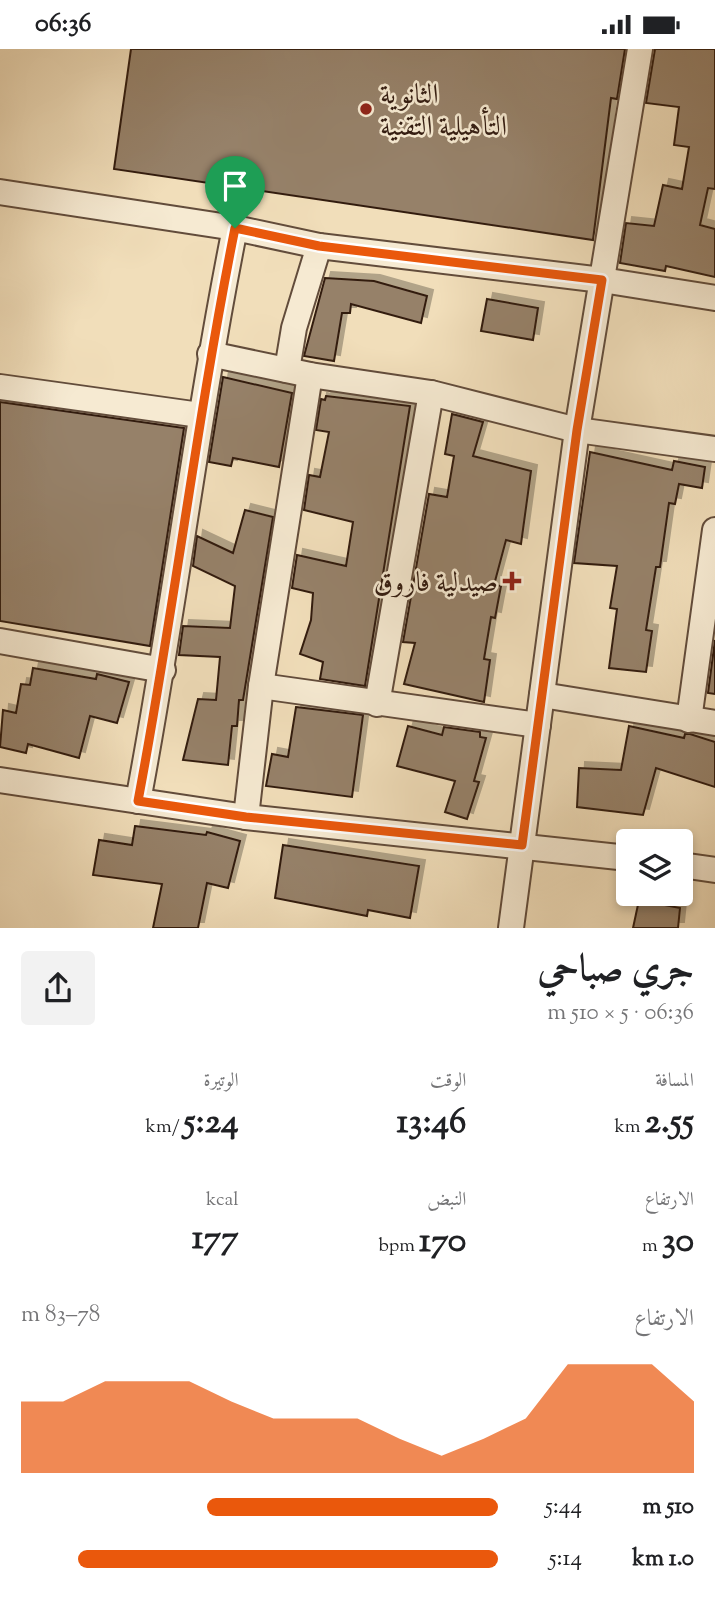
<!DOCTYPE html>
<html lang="ar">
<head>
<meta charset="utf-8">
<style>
	:root { --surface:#fff; --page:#f2f2f2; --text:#202124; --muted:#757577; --accent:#ea580c }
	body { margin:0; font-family:"Sorts Mill Goudy",Amiri,serif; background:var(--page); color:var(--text); direction:rtl; height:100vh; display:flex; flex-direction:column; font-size:26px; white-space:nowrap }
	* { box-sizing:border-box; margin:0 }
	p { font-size:23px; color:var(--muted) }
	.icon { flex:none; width:38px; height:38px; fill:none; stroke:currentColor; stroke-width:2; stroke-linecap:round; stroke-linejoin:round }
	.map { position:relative; height:879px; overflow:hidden; direction:ltr }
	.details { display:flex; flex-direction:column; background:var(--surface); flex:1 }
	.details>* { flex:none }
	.fabs { position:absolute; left:616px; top:780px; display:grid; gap:14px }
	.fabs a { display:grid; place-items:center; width:77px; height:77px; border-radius:7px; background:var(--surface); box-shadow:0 4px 10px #0003; font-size:35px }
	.pin { position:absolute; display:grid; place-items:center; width:60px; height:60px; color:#fff; margin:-72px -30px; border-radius:50% 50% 50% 0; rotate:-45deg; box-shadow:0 0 7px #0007 }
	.pin .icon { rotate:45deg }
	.round { display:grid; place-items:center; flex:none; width:74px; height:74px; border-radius:7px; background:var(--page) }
	.summary { display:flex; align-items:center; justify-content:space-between; height:119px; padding:0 21px }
	h1 { font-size:38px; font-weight:800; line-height:52px }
	.figures { display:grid; grid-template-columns:repeat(3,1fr); gap:10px; height:119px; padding:7px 21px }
	.figures div { display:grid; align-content:center }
	.figures b { font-size:35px; font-weight:800 }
	.figures small { font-size:19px; font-weight:400 }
	.figures p { font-size:19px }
	.chart { height:196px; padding:14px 21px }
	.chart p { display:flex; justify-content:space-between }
	.chart svg { width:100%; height:126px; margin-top:7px; fill:var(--accent); opacity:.7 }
	ul { padding:0 21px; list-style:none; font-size:23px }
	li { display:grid; grid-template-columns:112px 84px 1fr; align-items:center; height:52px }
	li i { height:18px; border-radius:9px; background:var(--accent) }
	.status { display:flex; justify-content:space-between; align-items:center; height:49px; padding:0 35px; background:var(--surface); direction:ltr }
	.status svg { height:19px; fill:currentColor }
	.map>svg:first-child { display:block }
	.building { fill:#968169; stroke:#331c11; stroke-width:2; filter:url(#shadow) }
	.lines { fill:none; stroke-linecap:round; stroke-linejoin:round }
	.minor-casing { stroke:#624c3b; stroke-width:28 }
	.minor { stroke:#f6ead2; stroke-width:24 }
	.route-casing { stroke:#fff; stroke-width:14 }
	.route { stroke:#ea580c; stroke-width:9 }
	.poi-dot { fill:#8f2418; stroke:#f6ead2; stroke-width:2.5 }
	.labels { text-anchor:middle; stroke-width:5; stroke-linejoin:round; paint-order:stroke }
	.poi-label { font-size:28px; fill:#331c11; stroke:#f6ead2; text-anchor:start }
</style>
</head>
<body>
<div class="status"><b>06:36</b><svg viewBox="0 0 49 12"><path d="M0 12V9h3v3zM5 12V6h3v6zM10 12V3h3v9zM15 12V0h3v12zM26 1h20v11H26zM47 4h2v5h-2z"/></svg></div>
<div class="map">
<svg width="715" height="879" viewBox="0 0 715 879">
	<defs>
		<filter id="shadow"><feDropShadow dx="6" dy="-6" stdDeviation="0" flood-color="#0004"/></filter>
	</defs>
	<rect width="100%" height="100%" fill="#f1deba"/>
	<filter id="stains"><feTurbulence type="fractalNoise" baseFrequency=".00286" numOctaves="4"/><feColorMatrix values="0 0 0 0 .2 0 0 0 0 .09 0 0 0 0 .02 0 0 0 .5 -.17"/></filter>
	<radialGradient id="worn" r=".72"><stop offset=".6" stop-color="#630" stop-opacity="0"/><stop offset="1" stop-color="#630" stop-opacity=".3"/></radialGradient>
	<g class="building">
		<polygon points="131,0 625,0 617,50 611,49 593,191 114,120"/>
		<polygon points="655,0 715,0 715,140 708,139 700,176 715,180 715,228 666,217 665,222 620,214 626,174 654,177 663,136 682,140 689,98 674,96 679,58 646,54"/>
		<polygon points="325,229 374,232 427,247 421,274 351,255 350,264 342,264 334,312 304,307"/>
		<polygon points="487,250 538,259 533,291 481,282"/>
		<polygon points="223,328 292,344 279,418 233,409 231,417 209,413"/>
		<polygon points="326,347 410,357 365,637 320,630 323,613 300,605 311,571 313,544 292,539 297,506 346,517 353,473 304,461 309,426 320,428 329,383 316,381 321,350 325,351"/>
		<polygon points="0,353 184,379 150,597 0,572"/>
		<polygon points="452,365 483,373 473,407 531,422 521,495 506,491 494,536 501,537 495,569 491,568 484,610 490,611 484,653 404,635 415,594 403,593 429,445 447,448 454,407 445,405"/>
		<polygon points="590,403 672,421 674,412 705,418 702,439 679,435 675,455 669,454 660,518 656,518 646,581 652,582 646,623 609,619 617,560 610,559 617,517 574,514"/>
		<polygon points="245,461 273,468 243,651 239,651 237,677 232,677 228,716 183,711 198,650 216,651 220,608 179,606 183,577 230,579 235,537 193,517 197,487 233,504"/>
		<polygon points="715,591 715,645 708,644"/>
		<polygon points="33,619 96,630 97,625 129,633 117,674 90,667 79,709 28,695 26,704 0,698 3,661 16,664 21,635 30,636"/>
		<polygon points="296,658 363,666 352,748 266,737 272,705 288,708"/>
		<polygon points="408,677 442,686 444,678 480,683 480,688 486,689 474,732 479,733 467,770 445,763 455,732 397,717"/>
		<polygon points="629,677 684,689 685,685 690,685 715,693 715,738 656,719 643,766 577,758 579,719 621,721"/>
		<polygon points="135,777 206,786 207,783 240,792 228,839 207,834 198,879 153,879 162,835 93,826 99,791 132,796"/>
		<polygon points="283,796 419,817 410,869 368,861 367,867 275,849"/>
		<polygon points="639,851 680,859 678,879 633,879"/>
	</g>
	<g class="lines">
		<defs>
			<g id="minor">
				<polyline points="0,143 235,179 319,197 602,231 715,249"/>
				<polyline points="210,305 310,326 431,344 577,381 715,400"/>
				<polyline points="287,321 294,279 319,197"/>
				<polyline points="0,338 200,366"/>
				<polyline points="0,592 163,621"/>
				<polyline points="261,637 538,676"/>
				<polyline points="542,646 715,674"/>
				<polyline points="377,655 431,344"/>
				<polyline points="689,671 715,481"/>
				<polyline points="0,731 246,768 628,809"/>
				<path d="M138,752C174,562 197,369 235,179"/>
				<polyline points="246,768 261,637 310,326"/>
				<polyline points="681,816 715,821"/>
				<polyline points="511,879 577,381 640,0"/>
			</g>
		</defs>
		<use href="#minor" class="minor-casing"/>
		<use href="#minor" class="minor"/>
	</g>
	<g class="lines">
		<defs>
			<path id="route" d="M235,179L319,197L602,231L577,381L522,796L246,768L138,752C174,562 197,369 235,179Z"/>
		</defs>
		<use href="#route" class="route-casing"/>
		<use href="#route" class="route"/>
	</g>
	<g class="poi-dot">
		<circle cx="366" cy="60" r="7"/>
		<path d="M508.5 521.5h7v7h7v7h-7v7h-7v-7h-7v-7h7z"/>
	</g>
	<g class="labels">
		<g class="poi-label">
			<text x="380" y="54">الثانوية<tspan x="380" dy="32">التأهيلية التقنية</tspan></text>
			<text x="498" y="542" text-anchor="end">صيدلية فاروق</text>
		</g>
	</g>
	<rect width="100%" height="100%" filter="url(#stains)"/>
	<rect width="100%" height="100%" fill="url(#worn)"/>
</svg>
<div class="fabs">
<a><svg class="icon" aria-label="layers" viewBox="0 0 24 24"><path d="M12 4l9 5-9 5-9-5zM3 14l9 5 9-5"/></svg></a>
</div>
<div class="pin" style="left:235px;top:179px;background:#1e9e55"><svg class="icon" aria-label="arrive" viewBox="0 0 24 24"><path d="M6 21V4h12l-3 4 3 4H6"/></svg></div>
</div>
<section class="details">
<div class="summary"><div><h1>جري صباحي</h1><p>06:36 · 5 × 510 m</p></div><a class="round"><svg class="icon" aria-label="share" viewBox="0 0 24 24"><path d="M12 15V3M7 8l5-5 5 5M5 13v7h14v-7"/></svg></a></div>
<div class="figures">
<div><p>المسافة</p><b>2.55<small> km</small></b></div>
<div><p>الوقت</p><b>13:46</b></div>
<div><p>الوتيرة</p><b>5:24<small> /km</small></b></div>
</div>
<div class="figures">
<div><p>الارتفاع</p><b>30<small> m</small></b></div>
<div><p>النبض</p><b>170<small> bpm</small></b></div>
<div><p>kcal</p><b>177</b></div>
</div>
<div class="chart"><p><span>الارتفاع</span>78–83 m</p>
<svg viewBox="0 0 160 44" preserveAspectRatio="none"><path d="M0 44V19L10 19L20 12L30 12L40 12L50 19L60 25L70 25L80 25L90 32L100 38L110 32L120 25L130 6L140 6L150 6L160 19V44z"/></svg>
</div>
<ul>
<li><b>510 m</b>5:44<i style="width:61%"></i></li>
<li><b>1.0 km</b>5:14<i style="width:88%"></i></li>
</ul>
</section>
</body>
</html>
